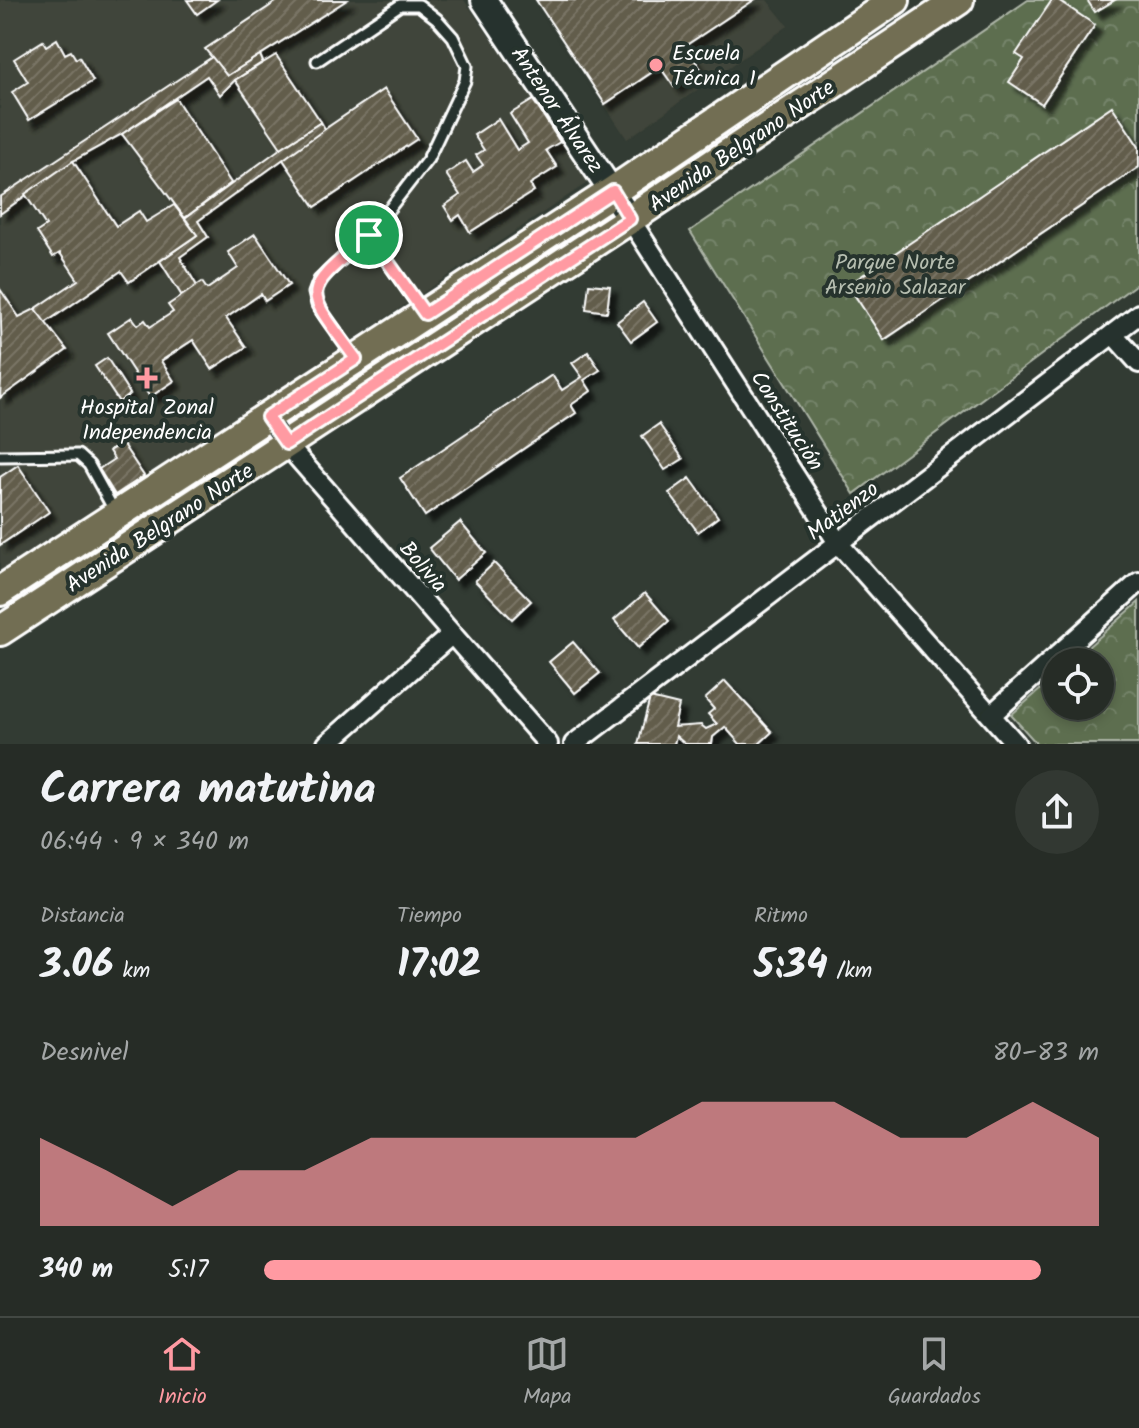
<!DOCTYPE html>
<html lang="es">
<head>
<meta charset="utf-8">
<style>
	:root { --surface:#262c26; --page:#323832; --text:#f1f3f6; --muted:#a4a7a7; --line:#424843; --accent:#ff9aa2 }
	body { margin:0; font-family:Kalam,sans-serif; background:var(--page); color:var(--text); height:100vh; display:flex; flex-direction:column; font-size:30px; white-space:nowrap }
	* { box-sizing:border-box; margin:0 }
	p { font-size:26px; color:var(--muted) }
	.icon { flex:none; width:44px; height:44px; fill:none; stroke:currentColor; stroke-width:2; stroke-linecap:round; stroke-linejoin:round }
	.map { position:relative; height:744px; overflow:hidden }
	.details { display:flex; flex-direction:column; background:var(--surface); flex:1 }
	.details>* { flex:none }
	.buttons { position:absolute; left:1042px; top:648px; display:grid; gap:16px }
	.buttons a { display:grid; place-items:center; width:72px; height:72px; border-radius:50%; background:var(--surface); box-shadow:0 4px 12px #0003,0 0 0 2px var(--line); font-size:40px }
	.pin { position:absolute; display:grid; place-items:center; width:68px; height:68px; color:#fff; margin:-34px; border:4px solid #fff; border-radius:50%; box-shadow:0 2px 8px #0007 }
	.round { display:grid; place-items:center; flex:none; width:84px; height:84px; border-radius:42px; background:var(--page) }
	.headline { display:flex; align-items:center; justify-content:space-between; height:136px; padding:0 40px }
	h1 { font-size:44px; font-weight:600; line-height:60px }
	.figures { display:grid; grid-template-columns:repeat(3,1fr); gap:12px; height:136px; padding:8px 40px }
	.figures div { display:grid; align-content:center }
	.figures b { font-size:40px; font-weight:600 }
	.figures small { font-size:22px; font-weight:400 }
	.figures p { font-size:22px }
	.chart { height:224px; padding:16px 40px }
	.chart p { display:flex; justify-content:space-between }
	.chart svg { width:100%; height:144px; margin-top:8px; fill:var(--accent); opacity:.7 }
	ul { padding:0 40px; list-style:none; font-size:26px }
	li { display:grid; grid-template-columns:128px 96px 1fr; align-items:center; height:60px }
	li i { height:20px; border-radius:10px; background:var(--accent) }
	.tabs { display:flex; justify-content:space-around; align-items:center; height:112px; border-top:2px solid var(--line); background:var(--surface); font-size:22px; color:var(--muted) }
	.tabs a { display:grid; justify-items:center; gap:4px }
	.tabs .active { color:var(--accent) }
	.map>svg:first-child { display:block }
	.built { fill:#40453a }
	.park { fill:url(#park-crowns); stroke:#aeb6a8; stroke-width:2 }
	.building { fill:url(#building-hatch); stroke:#fff; stroke-width:2; filter:url(#shadow) }
	.lines { fill:none; stroke-linecap:round; stroke-linejoin:round }
	.service-casing { stroke:#fff; stroke-width:15 }
	.minor-casing { stroke:#fff; stroke-width:24 }
	.secondary-casing { stroke:#fff; stroke-width:30 }
	.primary-casing { stroke:#fff; stroke-width:34 }
	.service { stroke:#26332d; stroke-width:9 }
	.minor { stroke:#26332d; stroke-width:18 }
	.secondary { stroke:#26332d; stroke-width:24 }
	.primary { stroke:#726e52; stroke-width:28 }
	.route-casing { stroke:#fff; stroke-width:16 }
	.route { stroke:#ff9aa2; stroke-width:10 }
	.poi-dot { fill:#ff9aa2; stroke:#26332d; stroke-width:3 }
	.labels { text-anchor:middle; stroke-width:8; stroke-linejoin:round; paint-order:stroke }
	.poi-label { font-size:22px; fill:#fff; stroke:#26332d; text-anchor:start }
	.street-label { font-size:22px; fill:#fff; stroke:#26332d }
	.park-label { font-size:22px; fill:#b6beb0; stroke:#26332d }
</style>
</head>
<body>
<div class="map">
<svg width="1139" height="744" viewBox="0 0 1139 744">
	<defs>
		<pattern id="park-crowns" width="20" height="18" patternUnits="userSpaceOnUse" patternTransform="scale(2)"><rect width="20" height="18" fill="#5d6e50"/><path d="M2 6a3 3 0 1 1 6 0M12 15a3 3 0 1 1 6 0" fill="none" stroke="#75846a"/></pattern>
		<pattern id="building-hatch" width="6" height="6" patternUnits="userSpaceOnUse" patternTransform="scale(2)"><rect width="6" height="6" fill="#625d4b"/><path d="M-1 1l2-2M0 6l6-6M5 7l2-2" fill="none" stroke="#7a7566"/></pattern>
		<filter id="shadow"><feDropShadow dx="7" dy="7" stdDeviation="2" flood-color="#0009"/></filter>
	</defs>
	<rect width="100%" height="100%" fill="#323b33"/>
	<filter id="ink" filterUnits="userSpaceOnUse"><feTurbulence type="fractalNoise" baseFrequency=".0125" numOctaves="2"/><feDisplacementMap in="SourceGraphic" scale="16" xChannelSelector="R" yChannelSelector="G"/><feConvolveMatrix kernelMatrix="1 2 1 2 8 2 1 2 1" color-interpolation-filters="sRGB"/></filter>
	<g filter="url(#ink)">
		<g class="built">
			<polygon points="0,0 464,0 590,181 0,576"/>
			<polygon points="536,0 767,0 788,26 627,139"/>
		</g>
		<g class="park">
			<polygon points="1028,0 1139,0 1139,282 854,494 690,231"/>
			<polygon points="1139,602 1139,744 1037,744 1011,715 1056,676 1056,706 1100,706 1100,662 1071,662"/>
		</g>
		<g class="building">
			<polygon points="187,0 217,0 197,14"/>
			<polygon points="279,0 347,0 227,76 205,49"/>
			<polygon points="536,0 754,0 685,46 701,69 674,87 660,67 605,104"/>
			<polygon points="1052,0 1058,0 1095,25 1042,104 1009,82 1024,59 1016,54"/>
			<polygon points="1087,0 1115,0 1095,12"/>
			<polygon points="57,39 65,54 71,51 76,59 79,57 93,81 29,120 12,92 28,82 14,59 43,41 46,46"/>
			<polygon points="260,55 263,62 235,80 220,95 207,76 122,134 73,161 0,214 0,197 212,57 227,76"/>
			<polygon points="276,55 321,122 281,148 235,80"/>
			<polygon points="384,89 417,139 315,207 282,158"/>
			<polygon points="176,99 231,183 185,218 122,134"/>
			<polygon points="533,100 560,142 546,150 557,167 530,184 534,191 470,232 460,215 453,220 444,206 460,195 446,174 466,161 473,172 483,165 476,155 484,150 474,135 498,119 517,150 528,143 510,114"/>
			<polygon points="1112,106 1139,147 1139,167 884,340 848,285"/>
			<polygon points="321,122 325,129 198,221 208,237 180,257 197,286 182,296 160,261 197,235 185,218 281,148"/>
			<polygon points="73,161 116,226 139,211 146,222 174,205 197,235 129,282 121,271 45,323 35,309 78,280 60,253 53,257 37,232 46,226 25,194"/>
			<polygon points="255,234 289,285 265,301 261,294 226,318 246,347 212,369 193,340 161,361 174,381 150,397 108,333 132,317 138,325 145,320 150,327 173,312 168,305 202,282 207,289 238,268 228,252"/>
			<polygon points="589,284 610,286 607,312 586,309"/>
			<polygon points="0,289 19,317 35,309 67,350 0,398 2,357"/>
			<polygon points="643,302 657,322 631,341 617,322"/>
			<polygon points="588,352 600,370 584,380 591,391 571,405 576,413 425,516 400,478 552,375 562,390 582,377 572,363"/>
			<polygon points="107,358 130,394 119,402 95,366"/>
			<polygon points="659,424 683,459 665,470 642,436"/>
			<polygon points="122,443 144,476 115,495 99,469 114,459 109,451"/>
			<polygon points="18,465 49,512 0,545 0,477"/>
			<polygon points="690,478 718,517 698,532 669,493"/>
			<polygon points="460,522 486,553 455,580 429,548"/>
			<polygon points="494,563 531,601 512,619 475,581"/>
			<polygon points="645,593 669,621 638,648 614,620"/>
			<polygon points="573,642 600,673 575,693 549,662"/>
			<polygon points="725,681 772,732 759,744 740,744 725,727 713,737 712,744 685,744 676,736 674,744 638,744 650,698 679,705 674,727 701,725 706,729 717,724 708,714 714,709 705,699"/>
		</g>
		<g class="lines">
			<defs>
				<g id="service">
					<polyline points="317,61 400,5 419,5 437,19 453,37 467,66 465,81 428,159 369,235 319,280 314,293 317,305 354,356"/>
					<polyline points="369,235 423,312"/>
					<polyline points="0,456 78,455 89,465 115,512"/>
				</g>
				<g id="minor">
					<polyline points="630,219 838,543 1016,744"/>
					<polyline points="1113,334 1139,363"/>
					<polyline points="267,417 286,444 548,744"/>
					<polyline points="991,715 1139,582"/>
					<polyline points="327,744 452,634"/>
					<polyline points="574,744 1139,314"/>
				</g>
				<polyline id="secondary" points="484,0 630,219"/>
				<g id="primary">
					<polyline points="0,591 613,191 895,0"/>
					<polyline points="0,631 630,219 959,0"/>
				</g>
			</defs>
			<use href="#service" class="service-casing"/>
			<use href="#minor" class="minor-casing"/>
			<use href="#secondary" class="secondary-casing"/>
			<use href="#primary" class="primary-casing"/>
			<use href="#service" class="service"/>
			<use href="#minor" class="minor"/>
			<use href="#secondary" class="secondary"/>
			<use href="#primary" class="primary"/>
		</g>
	</g>
	<g class="lines" filter="url(#ink)">
		<defs>
			<path id="route" d="M613,191L630,219L286,444L267,417L356,359C302,285 300,296 369,235L425,314Z"/>
		</defs>
		<use href="#route" class="route-casing"/>
		<use href="#route" class="route"/>
	</g>
	<g class="poi-dot">
		<circle cx="656" cy="65" r="8"/>
		<path d="M143 366h8v8h8v8h-8v8h-8v-8h-8v-8h8z"/>
	</g>
	<g class="labels">
		<g class="poi-label">
			<text x="672" y="60">Escuela<tspan x="672" dy="25">Técnica 1</tspan></text>
			<text x="147" y="414" text-anchor="middle">Hospital Zonal<tspan x="147" dy="25">Independencia</tspan></text>
		</g>
		<g class="street-label">
			<text transform="translate(558 109) rotate(56)" y="8">Antenor Álvarez</text>
			<text transform="translate(741 145) rotate(-34)" y="8">Avenida Belgrano Norte</text>
			<text transform="translate(788 420) rotate(57)" y="8">Constitución</text>
			<text transform="translate(842 510) rotate(-37)" y="8">Matienzo</text>
			<text transform="translate(159 527) rotate(-33)" y="8">Avenida Belgrano Norte</text>
			<text transform="translate(424 566) rotate(49)" y="8">Bolivia</text>
		</g>
		<g class="park-label">
			<text x="895" y="269">Parque Norte<tspan x="895" dy="25">Arsenio Salazar</tspan></text>
		</g>
	</g>
</svg>
<div class="buttons">
<a><svg class="icon" aria-label="locate" viewBox="0 0 24 24"><circle cx="12" cy="12" r="6"/><path d="M12 2v4M12 18v4M2 12h4M18 12h4"/></svg></a>
</div>
<div class="pin" style="left:369px;top:235px;background:#1e9e55"><svg class="icon" aria-label="arrive" viewBox="0 0 24 24"><path d="M6 21V4h12l-3 4 3 4H6"/></svg></div>
</div>
<section class="details">
<div class="headline"><div><h1>Carrera matutina</h1><p>06:44 · 9 × 340 m</p></div><a class="round"><svg class="icon" aria-label="share" viewBox="0 0 24 24"><path d="M12 15V3M7 8l5-5 5 5M5 13v7h14v-7"/></svg></a></div>
<div class="figures">
<div><p>Distancia</p><b>3.06<small> km</small></b></div>
<div><p>Tiempo</p><b>17:02</b></div>
<div><p>Ritmo</p><b>5:34<small> /km</small></b></div>
</div>
<div class="chart"><p><span>Desnivel</span>80–83 m</p>
<svg viewBox="0 0 160 44" preserveAspectRatio="none"><path d="M0 44V17L10 27L20 38L30 27L40 27L50 17L60 17L70 17L80 17L90 17L100 6L110 6L120 6L130 17L140 17L150 6L160 17V44z"/></svg>
</div>
<ul>
<li><b>340 m</b>5:17<i style="width:93%"></i></li>
</ul>
</section>
<nav class="tabs">
<a class="active"><svg class="icon" aria-label="home" viewBox="0 0 24 24"><path d="M3 11l9-7 9 7M6 9v11h12V9"/></svg>Inicio</a>
<a><svg class="icon" aria-label="map" viewBox="0 0 24 24"><path d="M3 6l6-2 6 2 6-2v14l-6 2-6-2-6 2zM9 4v14M15 6v14"/></svg>Mapa</a>
<a><svg class="icon" aria-label="saved" viewBox="0 0 24 24"><path d="M7 4h10v16l-5-4-5 4z"/></svg>Guardados</a>
</nav>
</body>
</html>
